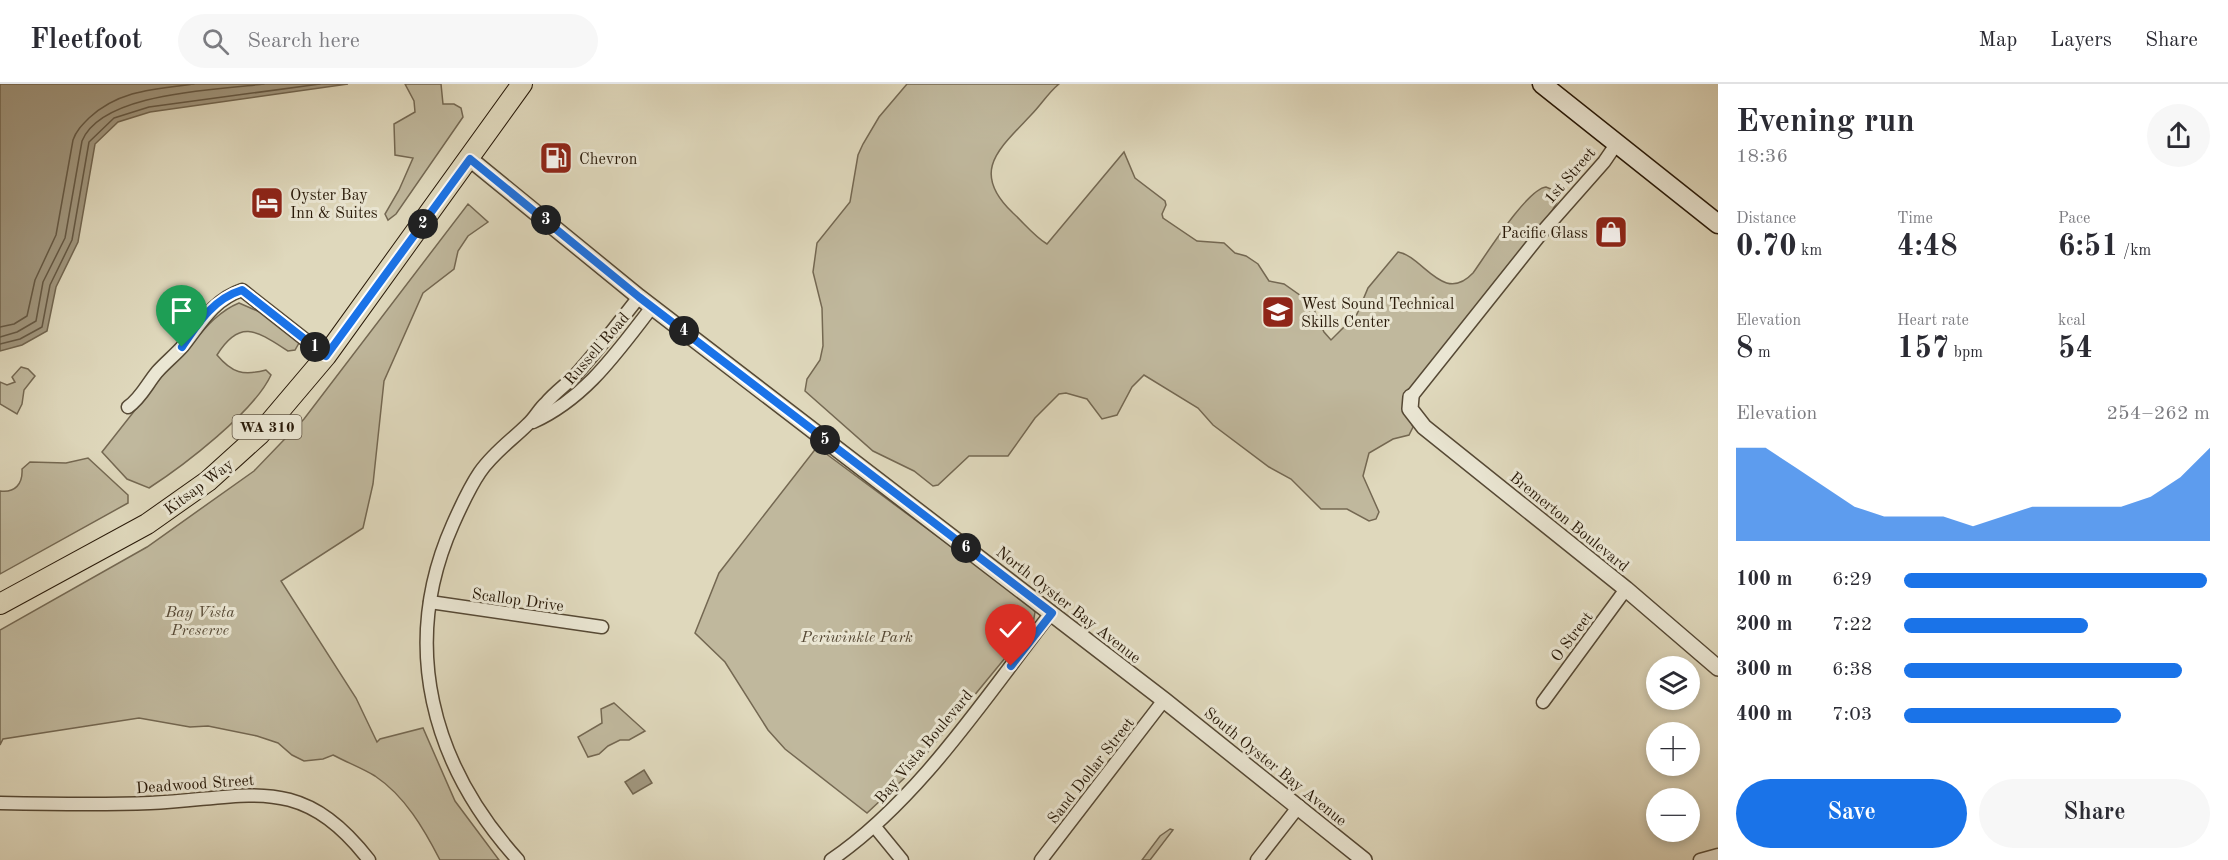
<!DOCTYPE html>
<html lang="en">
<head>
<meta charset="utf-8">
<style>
	:root { --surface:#fff; --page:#f7f7f7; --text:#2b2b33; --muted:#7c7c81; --line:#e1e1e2; --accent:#1a73e8 }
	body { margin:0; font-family:"Old Standard TT",serif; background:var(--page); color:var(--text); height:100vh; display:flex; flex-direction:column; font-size:22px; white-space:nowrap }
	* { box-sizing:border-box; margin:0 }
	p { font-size:20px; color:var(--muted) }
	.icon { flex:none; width:33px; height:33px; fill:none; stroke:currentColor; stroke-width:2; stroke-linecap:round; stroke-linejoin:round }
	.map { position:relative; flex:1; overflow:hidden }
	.panel { display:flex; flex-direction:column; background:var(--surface); width:510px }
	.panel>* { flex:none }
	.tools { position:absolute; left:1646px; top:572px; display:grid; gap:12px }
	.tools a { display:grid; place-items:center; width:54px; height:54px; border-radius:50%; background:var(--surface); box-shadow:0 3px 9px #0003; font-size:30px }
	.pin { position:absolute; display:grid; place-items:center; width:51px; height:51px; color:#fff; margin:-62px -26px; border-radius:50% 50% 50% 0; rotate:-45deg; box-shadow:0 0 6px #0007 }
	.pin .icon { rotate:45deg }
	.km { position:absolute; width:30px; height:30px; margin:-15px; border-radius:50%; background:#222; color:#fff; font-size:16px; line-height:30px; text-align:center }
	.round { display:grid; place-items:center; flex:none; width:63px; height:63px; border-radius:32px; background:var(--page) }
	.headline { display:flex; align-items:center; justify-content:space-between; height:102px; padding:0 18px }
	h1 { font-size:33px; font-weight:700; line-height:45px }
	.figures { display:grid; grid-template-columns:repeat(3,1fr); gap:9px; height:102px; padding:6px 18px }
	.figures div { display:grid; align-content:center }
	.figures b { font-size:30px; font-weight:700 }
	.figures small { font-size:16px; font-weight:400 }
	.figures p { font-size:16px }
	.chart { height:168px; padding:12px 18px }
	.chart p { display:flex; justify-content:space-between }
	.chart svg { width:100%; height:108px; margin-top:6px; fill:var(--accent); opacity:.7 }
	.cta { display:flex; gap:12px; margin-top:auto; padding:12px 18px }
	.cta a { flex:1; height:69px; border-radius:36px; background:var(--accent); color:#fff; font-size:24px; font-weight:700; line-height:69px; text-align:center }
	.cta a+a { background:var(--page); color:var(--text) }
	ul { padding:0 18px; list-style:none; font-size:20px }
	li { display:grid; grid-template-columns:96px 72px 1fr; align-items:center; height:45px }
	li i { height:15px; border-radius:8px; background:var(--accent) }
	header { display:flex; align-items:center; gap:36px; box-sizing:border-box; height:84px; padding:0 30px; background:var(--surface); border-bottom:2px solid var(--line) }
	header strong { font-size:28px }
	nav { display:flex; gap:33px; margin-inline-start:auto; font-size:21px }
	.search { width:420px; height:54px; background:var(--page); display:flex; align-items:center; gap:15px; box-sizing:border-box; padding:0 21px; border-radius:33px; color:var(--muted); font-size:22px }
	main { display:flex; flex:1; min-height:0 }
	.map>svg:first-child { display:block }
	.green { fill:#c0b89d; stroke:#746852; stroke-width:1.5 }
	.water { fill:#a1977f; stroke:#71654f; stroke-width:1.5 }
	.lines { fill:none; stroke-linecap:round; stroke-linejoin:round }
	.shore { stroke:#645844; stroke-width:1.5 }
	.minor-casing { stroke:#564935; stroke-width:15 }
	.tertiary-casing { stroke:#564935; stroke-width:18 }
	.secondary-casing { stroke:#281908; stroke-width:21 }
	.primary-casing { stroke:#281908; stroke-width:22 }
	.minor { stroke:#eae6d3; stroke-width:12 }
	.tertiary { stroke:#eae6d3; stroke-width:15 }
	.secondary { stroke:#eae6d3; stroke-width:18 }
	.primary { stroke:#dfd8bc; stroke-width:20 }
	.route-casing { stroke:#fff; stroke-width:12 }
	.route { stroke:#1a73e8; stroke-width:8 }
	.labels { text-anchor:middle; stroke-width:6; stroke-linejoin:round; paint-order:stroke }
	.shield { fill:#eae6d3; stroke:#625645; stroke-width:1.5 }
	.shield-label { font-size:15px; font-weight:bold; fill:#281908 }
	.poi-label { font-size:16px; fill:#281908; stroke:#eae6d3; text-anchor:start }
	.street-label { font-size:16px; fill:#281908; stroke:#eae6d3 }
	.park-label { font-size:16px; font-style:italic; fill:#564935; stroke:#eae6d3 }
</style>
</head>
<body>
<header>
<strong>Fleetfoot</strong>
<div class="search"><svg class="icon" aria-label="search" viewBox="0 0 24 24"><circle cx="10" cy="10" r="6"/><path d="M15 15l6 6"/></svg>Search here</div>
<nav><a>Map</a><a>Layers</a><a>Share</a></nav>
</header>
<main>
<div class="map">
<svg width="1718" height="776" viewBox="0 0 1718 776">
	<rect width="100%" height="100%" fill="#dfd8bc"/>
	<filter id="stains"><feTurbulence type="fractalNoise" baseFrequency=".00333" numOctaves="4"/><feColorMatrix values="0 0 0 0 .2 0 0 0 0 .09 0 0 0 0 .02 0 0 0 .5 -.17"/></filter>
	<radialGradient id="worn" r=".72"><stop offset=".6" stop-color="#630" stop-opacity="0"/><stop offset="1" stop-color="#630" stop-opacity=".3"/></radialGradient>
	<g class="green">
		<polygon points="405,0 441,0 443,20 454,20 461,24 463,33 396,130 388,136 385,130 399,106 413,74 395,71 394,40 415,28 414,17"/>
		<path d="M907,0H1059C1048,9 1041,21 1031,31C998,66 970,88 1013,129C1024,139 1034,152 1047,160L1124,68L1135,94L1165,117L1166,121L1162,130L1163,134L1197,157L1224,159L1235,169L1246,172L1258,180L1269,197L1284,200L1311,219L1324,248L1331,256L1357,230L1368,204L1398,168C1423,172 1443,221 1473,189C1486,171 1527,105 1546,103L1556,107L1559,114L1552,127L1481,215L1406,328L1413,343L1409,351L1393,355L1369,369L1363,392L1379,428L1376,435L1369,437L1347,425H1321L1291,395L1269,383L1213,341L1198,324L1144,291L1132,303L1117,331L1102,335L1087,315L1066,309L1059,310L1035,334L1008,372H969L938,401L933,402L914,387L873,367L805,307L807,295L820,276L823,262L822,224L813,188L817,159L850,118L858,71L863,60L879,33Z"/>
		<path d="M468,120L488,138L468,152L458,167L454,185L423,209L384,297L373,400L363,444L281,497L356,614L377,658L380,655L423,644L455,717L499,776H440C424,745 405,712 375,692C362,684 346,678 333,671L323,675L304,677L292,671L278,659L257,652L208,642L190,643L139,634L3,655L0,661V546L147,463L254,387L304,335Z"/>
		<path d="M239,219L269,232L299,259L295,266L288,267C257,247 240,234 217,271C232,289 243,292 266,286L271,291C254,328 183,382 149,404L127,395L102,368L169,283C193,263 209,231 239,219Z"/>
		<polygon points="21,283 28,285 35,292 24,306 22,320 17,330 0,320 0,298 7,301 15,298 12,293"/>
		<polygon points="817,363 1030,521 1035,528 1033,540 913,686 867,729 785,665 768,646 725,578 695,549 719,489"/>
		<path d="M88,374L128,411V419L0,490V407C15,409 23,400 22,385L30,378L66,379Z"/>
		<polygon points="614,619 645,647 629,656 620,656 608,662 599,670 588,673 578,653 602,639 601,625"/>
		<polygon points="1170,745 1173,746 1150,776 1142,776 1160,752"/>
	</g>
	<g class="water">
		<polygon points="0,0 348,0 150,28 118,38 95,60 78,158 56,203 47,247 22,261 0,267"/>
		<polygon points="644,686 652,699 633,710 625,698"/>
	</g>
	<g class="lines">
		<g class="shore">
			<path d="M0,243L14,240L27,232L35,196L56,151L73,56C76,47 82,41 89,34C119,6 155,5 194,0"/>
			<path d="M0,253L17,248L36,237L43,198L65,154L82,57C102,8 217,6 264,0"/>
			<polyline points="0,260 20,255 42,243 50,201 72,156 89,58 114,34 149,23 320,0"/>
		</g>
		<defs>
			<g id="minor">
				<polyline points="1411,313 1544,146 1604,78 1617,59"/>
				<path d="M128,323C141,314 147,300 157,288C165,279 175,271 183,262C201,239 213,216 242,206L326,272"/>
				<path d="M533,338C586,314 617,268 652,223"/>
				<polyline points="430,518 602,543"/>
				<polyline points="1543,618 1626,505"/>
				<path d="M0,719C50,720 100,721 150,719C247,715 299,686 369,776"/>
				<polyline points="875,743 902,776"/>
				<path d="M518,776C432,681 399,561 453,440C461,422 469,404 480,388C494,368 512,356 528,340C535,334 539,325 546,319C556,307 569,299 579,287C600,264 619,238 639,213"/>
				<path d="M831,776C919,716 986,612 1051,529"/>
				<polyline points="1041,776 1164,616"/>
				<polyline points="1257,776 1299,722"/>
				<polyline points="1700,776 1718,771"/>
			</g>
			<g id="tertiary">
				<polyline points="470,75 639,213 1164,616 1364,776"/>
				<polyline points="1411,313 1410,325 1424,343 1626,505 1718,584"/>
			</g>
			<polyline id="secondary" points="1542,0 1718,140"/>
			<polyline id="primary" points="0,520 147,440 208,397 260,350 326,272 522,0"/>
		</defs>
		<use href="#minor" class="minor-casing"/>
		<use href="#tertiary" class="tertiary-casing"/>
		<use href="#secondary" class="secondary-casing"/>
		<use href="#primary" class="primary-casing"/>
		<use href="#minor" class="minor"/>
		<use href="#tertiary" class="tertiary"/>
		<use href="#secondary" class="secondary"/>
		<use href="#primary" class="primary"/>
	</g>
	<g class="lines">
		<defs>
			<path id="route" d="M182,263C198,239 213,215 242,206L326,272L470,75L639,213L1052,529L1011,582"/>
		</defs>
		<use href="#route" class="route-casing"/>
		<use href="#route" class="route"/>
	</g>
	<defs>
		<symbol id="fuel-square" viewBox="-11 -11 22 22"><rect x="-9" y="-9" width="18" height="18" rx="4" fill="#8f2418" stroke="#eae6d3"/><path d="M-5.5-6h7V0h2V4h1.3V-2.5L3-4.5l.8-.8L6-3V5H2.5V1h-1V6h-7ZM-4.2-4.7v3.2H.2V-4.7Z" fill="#fff"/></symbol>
		<symbol id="hotel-square" viewBox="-11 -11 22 22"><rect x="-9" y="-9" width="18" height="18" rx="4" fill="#8f2418" stroke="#eae6d3"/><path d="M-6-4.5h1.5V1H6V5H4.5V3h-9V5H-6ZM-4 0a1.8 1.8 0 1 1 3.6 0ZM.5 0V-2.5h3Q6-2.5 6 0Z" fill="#fff"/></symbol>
		<symbol id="shop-square" viewBox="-11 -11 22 22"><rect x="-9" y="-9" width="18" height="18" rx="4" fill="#8f2418" stroke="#eae6d3"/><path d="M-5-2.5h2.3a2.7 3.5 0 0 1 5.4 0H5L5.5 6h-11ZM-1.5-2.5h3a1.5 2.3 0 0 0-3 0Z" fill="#fff"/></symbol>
		<symbol id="school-square" viewBox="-11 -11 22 22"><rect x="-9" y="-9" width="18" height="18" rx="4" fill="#8f2418" stroke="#eae6d3"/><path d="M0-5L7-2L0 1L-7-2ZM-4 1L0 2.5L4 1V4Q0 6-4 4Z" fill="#fff"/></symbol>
	</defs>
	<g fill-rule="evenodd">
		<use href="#fuel-square" x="537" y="55" width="38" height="38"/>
		<use href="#hotel-square" x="248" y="100" width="38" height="38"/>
		<use href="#shop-square" x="1592" y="129" width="38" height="38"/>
		<use href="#school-square" x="1259" y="209" width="38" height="38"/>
	</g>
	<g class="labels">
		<rect class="shield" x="232.5" y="331" width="69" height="24" rx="4.5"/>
		<g class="shield-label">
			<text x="267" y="348">WA 310</text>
		</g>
		<g class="poi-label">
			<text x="579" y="80">Chevron</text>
			<text x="290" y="116">Oyster Bay<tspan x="290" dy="18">Inn &amp; Suites</tspan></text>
			<text x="1588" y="154" text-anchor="end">Pacific Glass</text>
			<text x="1301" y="225">West Sound Technical<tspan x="1301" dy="18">Skills Center</tspan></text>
		</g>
		<g class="street-label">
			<text transform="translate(1569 91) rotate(-49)" y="6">1st Street</text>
			<text transform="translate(596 264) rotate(-49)" y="6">Russell Road</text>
			<text transform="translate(198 402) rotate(-37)" y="6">Kitsap Way</text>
			<text transform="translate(1570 437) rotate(39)" y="6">Bremerton Boulevard</text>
			<text transform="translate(518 515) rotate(8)" y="6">Scallop Drive</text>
			<text transform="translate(1069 520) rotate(38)" y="6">North Oyster Bay Avenue</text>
			<text transform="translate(1571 552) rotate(-53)" y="6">O Street</text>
			<text transform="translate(923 662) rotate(-50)" y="6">Bay Vista Boulevard</text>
			<text transform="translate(1276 682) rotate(39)" y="6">South Oyster Bay Avenue</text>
			<text transform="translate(1090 686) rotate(-52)" y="6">Sand Dollar Street</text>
			<text transform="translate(195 699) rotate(-4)" y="6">Deadwood Street</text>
		</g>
		<g class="park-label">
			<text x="200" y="533">Bay Vista<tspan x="200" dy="18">Preserve</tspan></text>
			<text x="857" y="558">Periwinkle Park</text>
		</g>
	</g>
	<rect width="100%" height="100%" filter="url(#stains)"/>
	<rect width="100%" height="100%" fill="url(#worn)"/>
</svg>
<div class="tools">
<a><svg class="icon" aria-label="layers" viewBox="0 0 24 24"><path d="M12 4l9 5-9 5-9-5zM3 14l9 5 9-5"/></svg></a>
<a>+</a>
<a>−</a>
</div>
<div class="pin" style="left:182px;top:263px;background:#1e9e55"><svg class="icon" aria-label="arrive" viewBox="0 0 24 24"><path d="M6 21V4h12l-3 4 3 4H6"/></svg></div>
<div class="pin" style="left:1011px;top:582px;background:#d93025"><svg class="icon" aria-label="check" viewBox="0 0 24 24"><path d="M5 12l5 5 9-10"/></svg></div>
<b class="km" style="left:315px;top:263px">1</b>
<b class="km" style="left:423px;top:140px">2</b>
<b class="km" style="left:546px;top:136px">3</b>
<b class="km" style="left:684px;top:247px">4</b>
<b class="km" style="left:825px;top:356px">5</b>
<b class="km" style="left:966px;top:464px">6</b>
</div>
<section class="panel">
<div class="headline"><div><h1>Evening run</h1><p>18:36</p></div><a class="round"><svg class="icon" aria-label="share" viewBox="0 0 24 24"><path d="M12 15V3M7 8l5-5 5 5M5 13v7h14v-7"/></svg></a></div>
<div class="figures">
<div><p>Distance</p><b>0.70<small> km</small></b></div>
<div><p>Time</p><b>4:48</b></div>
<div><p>Pace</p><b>6:51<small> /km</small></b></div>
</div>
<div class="figures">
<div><p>Elevation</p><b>8<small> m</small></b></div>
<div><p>Heart rate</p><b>157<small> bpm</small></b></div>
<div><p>kcal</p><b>54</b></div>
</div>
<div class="chart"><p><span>Elevation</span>254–262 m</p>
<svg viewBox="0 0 160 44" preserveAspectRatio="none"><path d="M0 44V6L10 6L20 14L30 22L40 30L50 34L60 34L70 34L80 38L90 34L100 30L110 30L120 30L130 30L140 26L150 18L160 6V44z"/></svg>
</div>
<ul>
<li><b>100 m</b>6:29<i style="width:99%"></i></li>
<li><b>200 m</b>7:22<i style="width:60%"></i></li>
<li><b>300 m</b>6:38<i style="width:91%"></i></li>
<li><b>400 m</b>7:03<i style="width:71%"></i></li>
</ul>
<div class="cta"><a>Save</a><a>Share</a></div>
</section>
</main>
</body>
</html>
